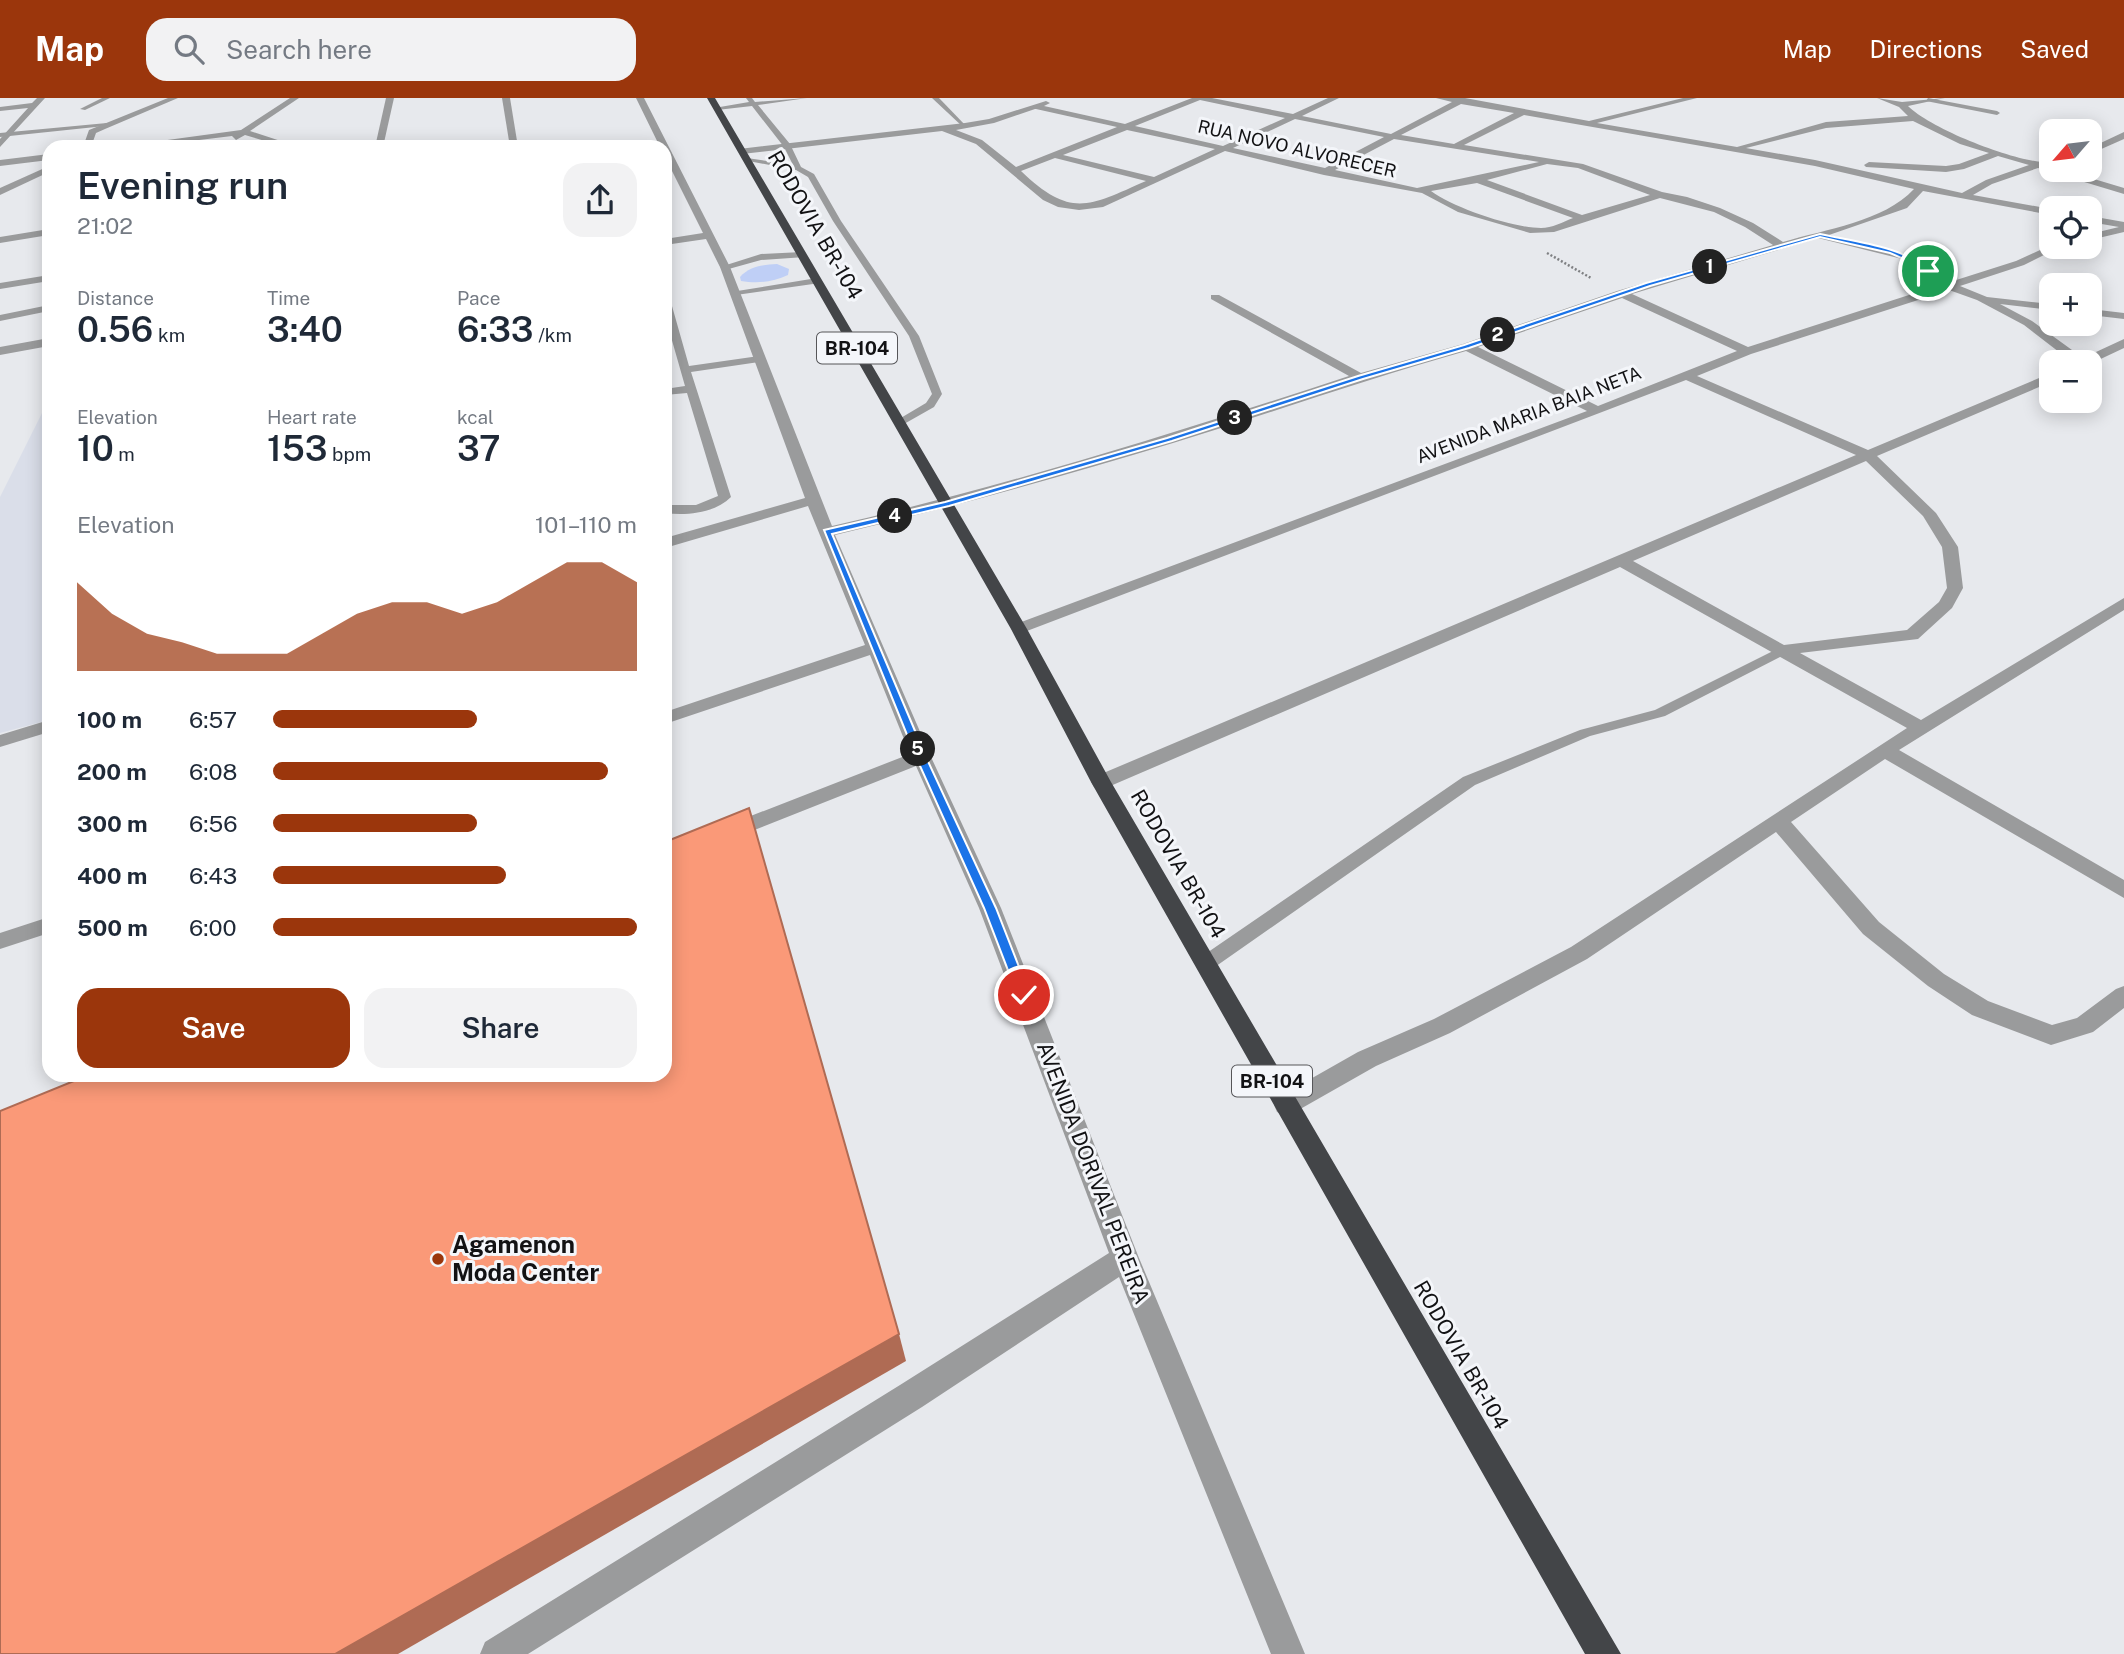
<!DOCTYPE html>
<html lang="en">
<head>
<meta charset="utf-8">
<style>
	:root { --surface:#fff; --page:#f2f2f3; --text:#1f2937; --muted:#747a83; --accent:#9b360c }
	body { margin:0; font-family:"Public Sans",sans-serif; background:var(--page); color:var(--text); height:100vh; display:flex; flex-direction:column; font-size:26px; white-space:nowrap }
	* { box-sizing:border-box; margin:0 }
	p { font-size:23px; color:var(--muted) }
	.icon { flex:none; width:38px; height:38px; fill:none; stroke:currentColor; stroke-width:2; stroke-linecap:round; stroke-linejoin:round }
	.map { position:relative; flex:1; overflow:hidden }
	.drawer { position:absolute; left:42px; top:42px; width:630px; height:942px; display:flex; flex-direction:column; background:var(--surface); border-radius:21px; box-shadow:0 4px 18px #0003 }
	.drawer>* { flex:none }
	.needle { width:46px; rotate:242deg }
	.tools { position:absolute; left:2039px; top:21px; display:grid; gap:14px }
	.tools a { display:grid; place-items:center; width:63px; height:63px; border-radius:14px; background:var(--surface); box-shadow:0 4px 18px #0003; font-size:35px }
	.pin { position:absolute; display:grid; place-items:center; width:60px; height:60px; color:#fff; margin:-30px; border:4px solid #fff; border-radius:50%; box-shadow:0 2px 7px #0007 }
	.km { position:absolute; width:35px; height:35px; margin:-18px; border-radius:50%; background:#222; color:#fff; font-size:19px; line-height:35px; text-align:center }
	.round { display:grid; place-items:center; flex:none; width:74px; height:74px; border-radius:21px; background:var(--page) }
	.summary { display:flex; align-items:center; justify-content:space-between; height:119px; padding:0 35px }
	h1 { font-size:38px; font-weight:600; line-height:52px }
	.figures { display:grid; grid-template-columns:repeat(3,1fr); gap:10px; height:119px; padding:7px 35px }
	.figures div { display:grid; align-content:center }
	.figures b { font-size:35px; font-weight:600 }
	.figures small { font-size:19px; font-weight:400 }
	.figures p { font-size:19px }
	.chart { height:196px; padding:14px 35px }
	.chart p { display:flex; justify-content:space-between }
	.chart svg { width:100%; height:126px; margin-top:7px; fill:var(--accent); opacity:.7 }
	.primary-button { display:flex; gap:14px; margin-top:auto; padding:14px 35px }
	.primary-button a { flex:1; height:80px; border-radius:21px; background:var(--accent); color:#fff; font-size:28px; font-weight:600; line-height:80px; text-align:center }
	.primary-button a+a { background:var(--page); color:var(--text) }
	ul { padding:0 35px; list-style:none; font-size:23px }
	li { display:grid; grid-template-columns:112px 84px 1fr; align-items:center; height:52px }
	li i { height:18px; border-radius:9px; background:var(--accent) }
	header { display:flex; align-items:center; gap:42px; box-sizing:border-box; height:98px; padding:0 35px; background:var(--accent); color:#fff }
	header strong { font-size:33px }
	nav { display:flex; gap:38px; margin-inline-start:auto; font-size:24px }
	.search { width:490px; height:63px; background:var(--page); display:flex; align-items:center; gap:18px; box-sizing:border-box; padding:0 24px; border-radius:21px; color:var(--muted); font-size:26px }
	.map>svg:first-child { display:block }
	.built { fill:#dadee9 }
	.green { fill:#bfcff6 }
	.lines { fill:none; stroke-linecap:round; stroke-linejoin:round }
	.path { stroke:#7f8083; stroke-width:2.5; stroke-dasharray:2 2; stroke-linecap:butt }
	.lane { fill:#9a9b9c; fill-rule:evenodd }
	.street { fill:#9a9b9c; fill-rule:evenodd }
	.highway { fill:#434548; fill-rule:evenodd }
	.shaded-wall { fill:#af6b54 }
	.building { fill:#fa9978; stroke:#af6b54; stroke-width:2 }
	.route { fill:#1a73e8; stroke:#fff; stroke-width:2 }
	.poi-dot { fill:#9b360c; stroke:#f4f6fa; stroke-width:2.5 }
	.labels { text-anchor:middle; stroke-width:6; stroke-linejoin:round; paint-order:stroke }
	.far-street-label { font-size:18px; fill:#121214; stroke:#f4f6fa }
	.shield { fill:#f4f6fa; stroke:#565659; stroke-width:2 }
	.shield-label { font-size:19px; font-weight:bold; fill:#121214 }
	.street-label { font-size:21px; fill:#121214; stroke:#f4f6fa }
	.near-poi-label { font-size:24px; font-weight:bold; fill:#121214; stroke:#f4f6fa; text-anchor:start }
</style>
</head>
<body>
<header>
<strong>Map</strong>
<div class="search"><svg class="icon" aria-label="search" viewBox="0 0 24 24"><circle cx="10" cy="10" r="6"/><path d="M15 15l6 6"/></svg>Search here</div>
<nav><a>Map</a><a>Directions</a><a>Saved</a></nav>
</header>
<div class="map">
<svg width="2124" height="1556" viewBox="0 0 2124 1556">
	<rect width="100%" height="100%" fill="#e7e9ed"/>
	<polygon class="built" points="49,301 49,622 0,635 0,399"/>
	<path class="green" d="M777,166L789,171L788,177C772,184 758,186 741,183L740,179C750,168 763,167 777,166Z"/>
	<g class="lines">
		<polyline class="path" points="1547,155 1591,180"/>
		<g class="lane">
			<polygon points="102,0 110,0 85,12 80,11"/>
			<polygon points="746,0 752,0 755,4 807,0 758,7 790,46 801,69 814,76 841,123 919,238 942,296 934,309 904,326 894,324 926,305 932,296 909,238 833,123 808,79 796,72 743,62 747,60 793,67 784,49 752,8 717,12 714,10 749,4"/>
			<polygon points="932,0 939,0 967,29 963,29"/>
			<polygon points="1928,0 1997,13 2000,15 1997,17 1926,3"/>
			<polygon points="107,25 105,28 0,39 0,35"/>
			<polygon points="802,154 805,155 805,159 761,162 725,172 720,169 761,156"/>
			<polygon points="817,180 822,183 820,185 736,197 731,194"/>
			<path d="M665,198L670,201L689,268L759,258L764,261L759,264L691,274L731,399C715,415 687,418 665,415V407H696L718,398L687,295L665,297V291L685,288L665,218Z"/>
			<polygon points="1783,548 1788,549 1790,552 1788,555 1665,618 1590,638 1475,687 1212,871 1205,873 1198,871 1196,866 1198,861 1463,679 1580,632 1655,612"/>
		</g>
		<g class="street">
			<polygon points="37,0 45,0 0,49 0,41 28,10 0,13 0,9 32,5"/>
			<polygon points="168,0 178,0 105,31 96,35 91,49 83,49 89,32"/>
			<polygon points="290,0 299,0 250,33 299,49 285,49 245,37 236,42 232,38 142,49 116,49 241,32"/>
			<polygon points="386,0 394,0 383,49 375,49"/>
			<polygon points="502,0 510,0 518,49 510,49"/>
			<path d="M636,0H644L730,169L832,428C1007,388 1178,334 1349,278L1211,201V197H1219L1361,275L1463,246L1617,193L1773,147L1745,129L1714,114L1660,100L1554,134L1530,135L1458,114L1422,95L1324,77L1225,53L1103,109L1079,112L1058,109L1043,102L976,46L942,33L742,56L739,55V51L965,25L989,21L1046,3L1050,5L1044,8L1125,26L1192,0H1212L1293,16L1328,0H1339L1302,18L1391,36L1452,4L1436,0H1465L1589,23L1683,0H1697L1597,25L1737,49L1826,24L1908,18L1899,9L1877,0L1902,4L1945,0L1908,8C1931,31 2011,62 2043,64L2051,68V72H2064L2124,90V96L2038,70L1992,86L1973,97L2051,111V117L1923,93L1907,110L1829,137L1910,157L1950,184L2016,163L2051,147L2060,149L2024,167L1960,188L1987,199L2051,206V212L2000,206L2032,223L2083,260L2124,241V250L2090,266L2072,264L2024,227L1977,202L1949,192L1751,256L1697,278L1868,352L2051,275V284L1877,358L1936,415L1958,449L1963,490L1952,510L1918,541L1800,555L1921,622L2124,500V512L1899,652L2124,782V800L1885,661L1791,724L1879,824L1944,876L1988,903L2052,927L2077,920L2116,891L2124,888V910L2093,934L2051,947L1972,917L1928,888L1863,836L1776,734L1587,861L1450,935L1376,968L1295,1014L1286,1018L1277,1014L1274,1007L1277,1000L1358,954L1434,921L1571,849L1907,630L1620,469L1108,689H1094L1091,684L1094,679L1856,357L1686,282L1019,536L1011,531L1013,527L1587,313L1466,253C1367,281 1271,315 1173,345C1061,379 949,410 835,437L931,659L1001,810L1139,1160L1305,1556H1271L1119,1179L922,1309L528,1556H480L485,1544L900,1287L1109,1155L979,810L916,668L734,740H720L717,735L720,730L910,656L870,557L665,626V614L865,547L808,408L665,450V440L805,400L720,169L706,141L665,147V141L703,135L665,59V49H660ZM1200,2L1285,20L1223,48L1135,28ZM1461,6L1514,15L1454,46L1401,37ZM1035,11H1036L1117,29L1016,69L982,42L956,32L994,25ZM1524,17L1815,68L1914,91C1883,124 1826,131 1783,144L1753,125L1720,110L1687,99L1662,94L1583,66L1464,47ZM1295,21L1384,39L1325,70L1233,50ZM1913,23L1960,46L1989,55L1959,66L1946,68L1869,64L1864,67L1866,69L1946,74L1964,71L1998,58L2029,67L1986,82L1962,95L1815,62L1746,50L1826,30ZM1127,32L1215,51L1154,79L1063,57ZM1394,41L1539,64L1417,90L1335,72ZM1055,60L1146,83C1089,108 1071,121 1021,73ZM1547,66L1578,70L1650,97L1582,117L1487,82ZM1477,85L1573,120C1563,124 1552,130 1541,130C1513,130 1454,110 1431,93ZM1818,140L1902,161L1940,187L1748,249L1632,196ZM1622,200L1737,253L1598,308L1478,249ZM1866,363L1923,418L1942,449L1947,490L1939,504L1907,532L1784,547L1633,463Z"/>
			<polygon points="2124,34 2124,41 2090,56 2090,50"/>
			<polygon points="49,56 49,62 0,68 0,62"/>
			<polygon points="49,68 49,74 0,97 0,90"/>
			<polygon points="2090,118 2124,124 2124,134 2090,142 2090,136 2119,129 2090,124"/>
			<polygon points="49,131 49,137 0,145 0,139"/>
			<polygon points="49,177 49,183 0,191 0,185"/>
			<polygon points="49,207 49,213 0,223 0,217"/>
			<polygon points="2090,211 2124,215 2124,221 2090,217"/>
			<polygon points="49,240 49,248 0,257 0,249"/>
			<polygon points="49,622 49,634 0,649 0,637"/>
			<polygon points="49,819 49,835 0,851 0,835"/>
		</g>
		<polygon class="highway" points="707,0 715,0 1027,531 1111,684 1621,1556 1585,1556 1091,684 1011,531"/>
	</g>
	<polygon class="shaded-wall" points="899,1236 906,1263 398,1556 335,1556"/>
	<polygon class="building" points="749,710 899,1236 335,1556 0,1556 0,1013 91,976 665,976 665,744"/>
	<path class="route" d="M1820,136C1857,144 1902,148 1931,173L1926,175L1913,165L1890,155L1820,139L1650,188L1469,250L1363,281L1172,343L949,408L832,436L926,659L996,810L1030,897L1024,902L1019,901L984,810L916,659L824,432L945,404L1167,340L1358,278L1464,247L1646,185Z"/>
	<circle class="poi-dot" cx="438" cy="1161" r="7"/>
	<g class="labels">
		<g class="far-street-label">
			<text transform="translate(1297 51) rotate(13)" y="6">RUA NOVO ALVORECER</text>
			<text transform="translate(1529 317) rotate(-21)" y="6">AVENIDA MARIA BAIA NETA</text>
		</g>
		<g class="shield">
			<rect x="817" y="234.5" width="80" height="31" rx="5"/>
			<rect x="1232" y="967.5" width="80" height="31" rx="5"/>
		</g>
		<g class="shield-label">
			<text x="857" y="257">BR-104</text>
			<text x="1272" y="990">BR-104</text>
		</g>
		<g class="street-label">
			<text transform="translate(815 127) rotate(60)" y="7">RODOVIA BR-104</text>
			<text transform="translate(1178 766) rotate(60)" y="7">RODOVIA BR-104</text>
			<text transform="translate(1093 1075) rotate(69)" y="7">AVENIDA DORIVAL PEREIRA</text>
			<text transform="translate(1461 1257) rotate(60)" y="7">RODOVIA BR-104</text>
		</g>
		<g class="near-poi-label">
			<text x="452" y="1155">Agamenon<tspan x="452" dy="28">Moda Center</tspan></text>
		</g>
	</g>
</svg>
<div class="tools">
<a><svg class="needle" viewBox="-14 -14 28 28"><path d="M0-13l5 13h-10z" fill="#e53935"/><path d="M0 13l5-13h-10z" fill="#747a83"/></svg></a>
<a><svg class="icon" aria-label="locate" viewBox="0 0 24 24"><circle cx="12" cy="12" r="6"/><path d="M12 2v4M12 18v4M2 12h4M18 12h4"/></svg></a>
<a>+</a>
<a>−</a>
</div>
<div class="pin" style="left:1928px;top:173px;background:#1e9e55"><svg class="icon" aria-label="arrive" viewBox="0 0 24 24"><path d="M6 21V4h12l-3 4 3 4H6"/></svg></div>
<div class="pin" style="left:1024px;top:897px;background:#d93025"><svg class="icon" aria-label="check" viewBox="0 0 24 24"><path d="M5 12l5 5 9-10"/></svg></div>
<b class="km" style="left:1710px;top:169px">1</b>
<b class="km" style="left:1498px;top:237px">2</b>
<b class="km" style="left:1235px;top:320px">3</b>
<b class="km" style="left:895px;top:418px">4</b>
<b class="km" style="left:918px;top:651px">5</b>
<section class="drawer">
<div class="summary"><div><h1>Evening run</h1><p>21:02</p></div><a class="round"><svg class="icon" aria-label="share" viewBox="0 0 24 24"><path d="M12 15V3M7 8l5-5 5 5M5 13v7h14v-7"/></svg></a></div>
<div class="figures">
<div><p>Distance</p><b>0.56<small> km</small></b></div>
<div><p>Time</p><b>3:40</b></div>
<div><p>Pace</p><b>6:33<small> /km</small></b></div>
</div>
<div class="figures">
<div><p>Elevation</p><b>10<small> m</small></b></div>
<div><p>Heart rate</p><b>153<small> bpm</small></b></div>
<div><p>kcal</p><b>37</b></div>
</div>
<div class="chart"><p><span>Elevation</span>101–110 m</p>
<svg viewBox="0 0 160 44" preserveAspectRatio="none"><path d="M0 44V13L10 24L20 31L30 34L40 38L50 38L60 38L70 31L80 24L90 20L100 20L110 24L120 20L130 13L140 6L150 6L160 13V44z"/></svg>
</div>
<ul>
<li><b>100 m</b>6:57<i style="width:56%"></i></li>
<li><b>200 m</b>6:08<i style="width:92%"></i></li>
<li><b>300 m</b>6:56<i style="width:56%"></i></li>
<li><b>400 m</b>6:43<i style="width:64%"></i></li>
<li><b>500 m</b>6:00<i style="width:100%"></i></li>
</ul>
<div class="primary-button"><a>Save</a><a>Share</a></div>
</section>
</div>
</body>
</html>
